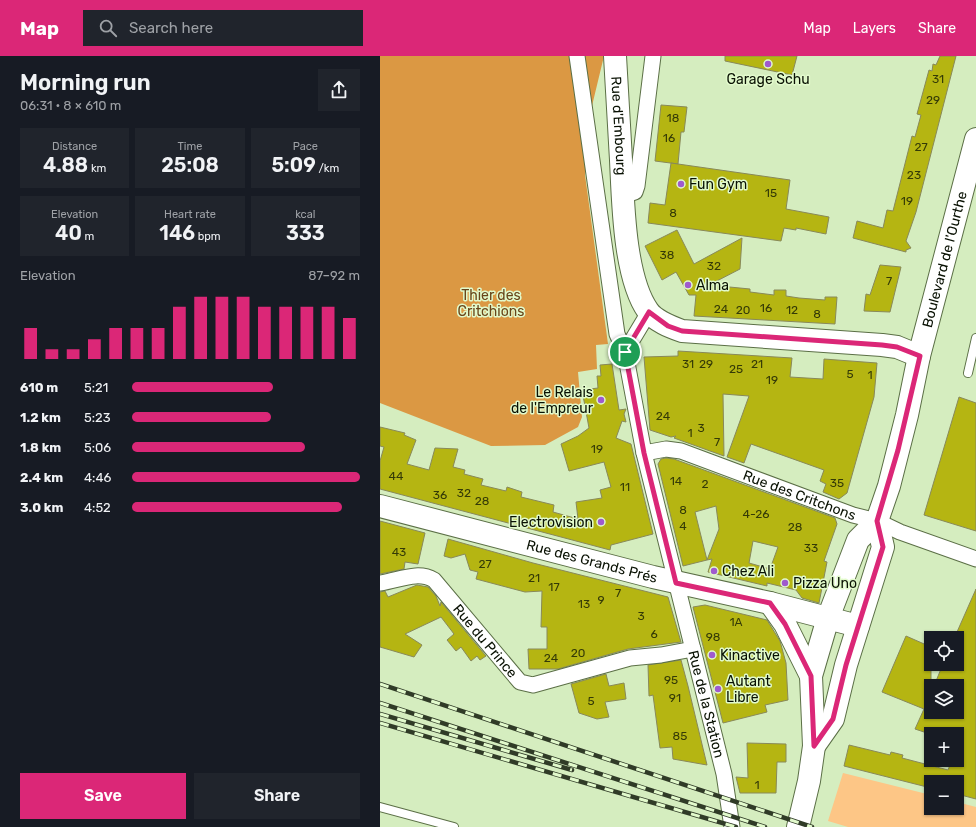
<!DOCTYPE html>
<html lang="en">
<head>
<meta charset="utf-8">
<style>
	:root { --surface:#171b24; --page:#20242c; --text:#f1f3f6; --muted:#9ea1a6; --accent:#db2777 }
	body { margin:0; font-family:Rubik,sans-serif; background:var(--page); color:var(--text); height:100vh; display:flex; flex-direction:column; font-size:15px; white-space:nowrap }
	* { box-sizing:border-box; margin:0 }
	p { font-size:13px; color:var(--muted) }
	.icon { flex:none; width:22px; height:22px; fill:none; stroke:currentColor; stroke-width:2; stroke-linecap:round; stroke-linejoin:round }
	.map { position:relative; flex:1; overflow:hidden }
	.sheet { display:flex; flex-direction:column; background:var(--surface); width:380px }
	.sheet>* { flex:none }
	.fabs { position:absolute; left:544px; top:575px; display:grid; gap:8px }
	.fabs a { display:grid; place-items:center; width:40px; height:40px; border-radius:0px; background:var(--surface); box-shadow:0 1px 3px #0004; font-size:20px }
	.pin { position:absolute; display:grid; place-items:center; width:34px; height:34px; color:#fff; margin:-17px; border:2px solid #fff; border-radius:50%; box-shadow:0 1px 4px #0007 }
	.round { display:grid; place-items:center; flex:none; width:42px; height:42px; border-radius:0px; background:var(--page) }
	.head { display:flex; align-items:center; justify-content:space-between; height:68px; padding:0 20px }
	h1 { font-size:22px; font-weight:600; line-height:30px }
	.stats { display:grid; grid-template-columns:repeat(3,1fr); gap:6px; height:68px; padding:4px 20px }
	.stats div { display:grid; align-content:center; border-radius:0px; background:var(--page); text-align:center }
	.stats b { font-size:20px; font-weight:600 }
	.stats small { font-size:11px; font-weight:400 }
	.stats p { font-size:11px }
	.chart { height:112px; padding:8px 20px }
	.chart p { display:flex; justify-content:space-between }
	.chart svg { width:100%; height:72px; margin-top:4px; stroke:var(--accent); stroke-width:6 }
	.cta { display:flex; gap:8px; margin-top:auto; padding:8px 20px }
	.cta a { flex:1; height:46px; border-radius:0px; background:var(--accent); color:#fff; font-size:16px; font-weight:600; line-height:46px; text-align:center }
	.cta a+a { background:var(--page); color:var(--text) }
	ul { padding:0 20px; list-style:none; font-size:13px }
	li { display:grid; grid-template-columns:64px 48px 1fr; align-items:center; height:30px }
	li i { height:10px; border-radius:5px; background:var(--accent) }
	header { display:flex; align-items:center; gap:24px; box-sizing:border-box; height:56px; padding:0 20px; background:var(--accent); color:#fff }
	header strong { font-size:19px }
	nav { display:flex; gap:22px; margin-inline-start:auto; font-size:14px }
	.search { width:280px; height:36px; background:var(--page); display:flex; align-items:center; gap:10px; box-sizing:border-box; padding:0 14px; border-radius:0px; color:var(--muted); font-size:15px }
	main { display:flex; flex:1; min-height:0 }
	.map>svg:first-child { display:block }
	.green { fill:#fdc686 }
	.forest { fill:#db9843 }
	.building { fill:#b5b512; stroke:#88895a; fill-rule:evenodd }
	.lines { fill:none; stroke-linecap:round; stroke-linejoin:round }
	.lane-casing { stroke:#5b6f46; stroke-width:10 }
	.street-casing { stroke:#5b6f46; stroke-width:17 }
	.primary-casing { stroke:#5b6f46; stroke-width:24 }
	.lane { stroke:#fff; stroke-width:8 }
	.street { stroke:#fff; stroke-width:15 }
	.primary { stroke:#fff; stroke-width:22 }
	.rail-casing { stroke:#303b27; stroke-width:4.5 }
	.rail { stroke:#e2facc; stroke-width:3; stroke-dasharray:9; stroke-linecap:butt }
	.route-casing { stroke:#fff; stroke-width:8 }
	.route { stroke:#db2777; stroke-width:5 }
	.poi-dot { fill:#9f5ace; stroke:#e2facc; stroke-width:1.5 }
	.labels { text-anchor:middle; stroke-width:3; stroke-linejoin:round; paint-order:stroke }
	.number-label { font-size:12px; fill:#343a07 }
	.poi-label { font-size:14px; fill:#091103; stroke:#e2facc; text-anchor:start }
	.street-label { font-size:14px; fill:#091103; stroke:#e2facc }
	.park-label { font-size:14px; fill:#684519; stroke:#e2facc }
</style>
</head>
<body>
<header>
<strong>Map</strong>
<div class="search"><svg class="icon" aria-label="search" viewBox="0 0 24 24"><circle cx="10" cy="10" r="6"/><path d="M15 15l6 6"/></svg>Search here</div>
<nav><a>Map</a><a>Layers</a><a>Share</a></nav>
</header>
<main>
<section class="sheet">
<div class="head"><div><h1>Morning run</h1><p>06:31 · 8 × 610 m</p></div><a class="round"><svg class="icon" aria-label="share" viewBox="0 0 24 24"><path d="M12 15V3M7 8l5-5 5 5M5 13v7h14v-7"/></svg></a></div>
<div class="stats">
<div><p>Distance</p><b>4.88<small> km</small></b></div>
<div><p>Time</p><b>25:08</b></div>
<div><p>Pace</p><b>5:09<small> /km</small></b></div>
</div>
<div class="stats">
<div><p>Elevation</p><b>40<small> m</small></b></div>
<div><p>Heart rate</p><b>146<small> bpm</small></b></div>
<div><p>kcal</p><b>333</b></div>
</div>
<div class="chart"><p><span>Elevation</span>87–92 m</p>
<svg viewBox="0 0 160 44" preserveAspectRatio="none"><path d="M5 44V25M15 44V38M25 44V38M35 44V32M45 44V25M55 44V25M65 44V25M75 44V12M85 44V6M95 44V6M105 44V6M115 44V12M125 44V12M135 44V12M145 44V12M155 44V19"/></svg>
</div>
<ul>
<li><b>610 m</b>5:21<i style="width:62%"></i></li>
<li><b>1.2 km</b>5:23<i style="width:61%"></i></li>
<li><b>1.8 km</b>5:06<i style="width:76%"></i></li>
<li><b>2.4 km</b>4:46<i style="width:100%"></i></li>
<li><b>3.0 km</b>4:52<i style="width:92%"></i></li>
</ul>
<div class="cta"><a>Save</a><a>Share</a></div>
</section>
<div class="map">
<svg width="596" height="771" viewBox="0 0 596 771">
	<rect width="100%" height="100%" fill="#d5edbf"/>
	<polygon class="green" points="463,717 551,739 551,752 577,752 577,746 596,751 596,771 468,771 448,765"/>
	<polygon class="forest" points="0,0 224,0 211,54 205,119 228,288 216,289 217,313 198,316 202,361 198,371 165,389 111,390 0,347"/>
	<g class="building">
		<polygon points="345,0 417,0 412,19 345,5"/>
		<polygon points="560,0 576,0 536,156 526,185 531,192 526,194 526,196 473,182 477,165 503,172 507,154 513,155 532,80 535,81 541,59 537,58 549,14 552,15 553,8 556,9"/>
		<polygon points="281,49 307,51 304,76 301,76 298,108 275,105"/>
		<polygon points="291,107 410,124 406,153 449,161 446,178 416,172 416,174 404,172 401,185 268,167 270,147 285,149"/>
		<polygon points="297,174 314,208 362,182 360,213 329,229 370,233 370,236 394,239 394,234 406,234 406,240 419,242 445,244 445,241 457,241 455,268 314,260 316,239 309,239 296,216 282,224 265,190"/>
		<polygon points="500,209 521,211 510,256 484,255 486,238 490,239"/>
		<polygon points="298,295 412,302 410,321 443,323 444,303 497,307 494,341 467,437 459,443 443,436 446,428 440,425 444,414 371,388 364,407 347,401 369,340 343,338 344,400 294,382 296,380 291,381 270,374 264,301 298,300"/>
		<polygon points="232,308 239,354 246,353 244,358 246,366 242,365 236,382 251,388 273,478 231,489 230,494 0,433 0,405 4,391 0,390 0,371 25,377 24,379 36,384 27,408 49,414 55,392 78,393 73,411 85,414 84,418 103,423 101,429 126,435 127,431 142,436 141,441 174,449 173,456 198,463 196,446 222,442 220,434 231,431 224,406 189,415 181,388 198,380 209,372 202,334 218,332 217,320 221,320 220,309"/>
		<polygon points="579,341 596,347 596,475 544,459"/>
		<path d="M286,402L294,403L455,462L457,468L444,505L447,506L439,547L422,542L416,534L387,527V530L328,516L332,503L327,504L339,473L336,450L315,456L327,504L303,510L278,408L281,403ZM373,485L398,491L390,513L369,507Z"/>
		<polygon points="0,465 45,477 38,508 25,506 24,513 0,518"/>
		<polygon points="68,483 153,507 288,541 301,586 248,593 178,613 149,613 148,593 167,593 167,571 161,571 162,535 145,536 96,523 98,516 90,514 85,498 71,502 64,500"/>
		<polygon points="37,529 48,531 56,540 60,550 61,546 106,600 100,604 97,600 91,605 81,591 76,595 67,584 74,578 61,561 25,578 42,589 34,601 0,591 0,536 5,535 8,541"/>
		<polygon points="596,533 596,743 577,738 577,726 551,726 551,732 464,710 469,689 510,699 511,696 523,699 522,702 568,714 572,704 577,704 577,678 550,678 535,673 544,653 502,636 526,580 551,591 551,656 577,656 577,630 554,630 563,608 577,608 577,576"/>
		<polygon points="325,549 387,564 400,585 406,607 408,644 385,649 387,656 343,667 313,551"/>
		<polygon points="301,604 308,630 327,709 293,703 292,691 280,692 273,639 269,640 268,609"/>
		<polygon points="226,618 229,630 244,627 246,643 225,646 229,661 217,663 199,657 191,628"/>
		<polygon points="367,687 406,688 406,706 397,706 396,737 360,737 356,721 368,722"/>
	</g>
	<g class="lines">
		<defs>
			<g id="lane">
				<polyline points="588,317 596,282"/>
				<polyline points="0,751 74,771"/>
			</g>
			<g id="street">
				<path id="s1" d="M197,0L237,278L245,296L264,397L344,718L352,771"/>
				<polyline points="243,140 255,136 257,130 273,0"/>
				<polyline points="245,296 269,256"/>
				<path id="s2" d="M264,397L286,393L301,395L473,459L497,465L520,476L596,503"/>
				<path id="s3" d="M0,527C18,525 37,514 54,524L140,626L153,629L250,602L281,599L313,593"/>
			</g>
			<g id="primary">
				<path id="s4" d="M235,0C237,35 239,69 241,104C243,145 244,221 268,255C275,265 291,271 302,275L502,289L517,291L539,300"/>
				<path id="s5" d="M0,450L273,521L390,547L478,570"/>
				<polyline points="390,547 405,568 431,620"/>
				<polyline points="434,690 453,663 466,609 503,491 497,465"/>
				<path id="s6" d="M418,771L429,725L434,690L431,620L448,562L478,484L497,465L509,430L527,359L539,300L596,83"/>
			</g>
		</defs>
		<use href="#lane" class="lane-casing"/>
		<use href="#street" class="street-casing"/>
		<use href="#primary" class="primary-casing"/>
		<use href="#lane" class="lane"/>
		<use href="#street" class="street"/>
		<use href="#primary" class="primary"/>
		<defs>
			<g id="rail">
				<polyline points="0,628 432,771"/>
				<polyline points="0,647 385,771"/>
				<polyline points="0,658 192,714"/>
				<polyline points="0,667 356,771"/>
			</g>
		</defs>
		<use href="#rail" class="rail-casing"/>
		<use href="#rail" class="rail"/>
	</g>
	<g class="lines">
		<defs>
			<polygon id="route" points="269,256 288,270 302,275 502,289 517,291 540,300 518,394 497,465 503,491 466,609 453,663 434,690 431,620 405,568 390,547 296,527 264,397 245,296"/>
		</defs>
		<use href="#route" class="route-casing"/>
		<use href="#route" class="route"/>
	</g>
	<g class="poi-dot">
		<circle cx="388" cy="8" r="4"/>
		<circle cx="301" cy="128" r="4"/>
		<circle cx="308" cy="229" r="4"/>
		<circle cx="221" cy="344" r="4"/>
		<circle cx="221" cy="466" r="4"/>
		<circle cx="334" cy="515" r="4"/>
		<circle cx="405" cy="527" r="4"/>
		<circle cx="332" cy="599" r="4"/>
		<circle cx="338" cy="633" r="4"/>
	</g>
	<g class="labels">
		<g class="number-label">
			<text x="558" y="27">31</text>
			<text x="553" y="48">29</text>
			<text x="293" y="66">18</text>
			<text x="289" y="86">16</text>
			<text x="541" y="95">27</text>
			<text x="534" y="123">23</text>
			<text x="391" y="141">15</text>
			<text x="527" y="149">19</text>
			<text x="293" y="161">8</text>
			<text x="287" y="203">38</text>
			<text x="334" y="214">32</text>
			<text x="509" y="229">7</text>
			<text x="386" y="256">16</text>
			<text x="341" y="257">24</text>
			<text x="363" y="258">20</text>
			<text x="412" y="258">12</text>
			<text x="437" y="262">8</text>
			<text x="308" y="312">31</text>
			<text x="326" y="312">29</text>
			<text x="377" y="312">21</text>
			<text x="356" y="317">25</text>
			<text x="470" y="322">5</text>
			<text x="490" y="323">1</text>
			<text x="392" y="328">19</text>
			<text x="283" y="364">24</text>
			<text x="321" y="376">3</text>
			<text x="310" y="381">1</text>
			<text x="337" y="390">7</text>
			<text x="217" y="397">19</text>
			<text x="16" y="424">44</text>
			<text x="296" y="429">14</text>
			<text x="457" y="431">35</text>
			<text x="325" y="432">2</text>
			<text x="245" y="435">11</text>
			<text x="84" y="441">32</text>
			<text x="60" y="443">36</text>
			<text x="102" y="449">28</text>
			<text x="303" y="458">8</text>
			<text x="376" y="462">4-26</text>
			<text x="303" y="474">4</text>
			<text x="415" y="475">28</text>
			<text x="431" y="496">33</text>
			<text x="19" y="500">43</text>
			<text x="105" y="512">27</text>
			<text x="154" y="526">21</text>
			<text x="174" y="535">17</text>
			<text x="238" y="541">7</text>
			<text x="221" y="548">9</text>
			<text x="204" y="552">13</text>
			<text x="261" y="564">3</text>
			<text x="356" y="570">1A</text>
			<text x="274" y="582">6</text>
			<text x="333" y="585">98</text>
			<text x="198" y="601">20</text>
			<text x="171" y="606">24</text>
			<text x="291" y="628">95</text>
			<text x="295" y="646">91</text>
			<text x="211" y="649">5</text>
			<text x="300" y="684">85</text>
			<text x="377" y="733">1</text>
		</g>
		<g class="poi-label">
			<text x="388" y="28" text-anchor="middle">Garage Schu</text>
			<text x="309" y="133">Fun Gym</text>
			<text x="316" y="234">Alma</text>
			<text x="213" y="341" text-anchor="end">Le Relais<tspan x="213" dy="16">de l'Empreur</tspan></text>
			<text x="213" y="471" text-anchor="end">Electrovision</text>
			<text x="342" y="520">Chez Ali</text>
			<text x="413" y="532">Pizza Uno</text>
			<text x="340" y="604">Kinactive</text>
			<text x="346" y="630">Autant<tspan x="346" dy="16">Libre</tspan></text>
		</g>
		<g class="street-label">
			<text dy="5" stroke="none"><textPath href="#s4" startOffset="70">Rue d'Embourg</textPath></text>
			<text dy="5" stroke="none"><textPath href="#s6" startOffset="594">Boulevard de l'Ourthe</textPath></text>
			<text dy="5" stroke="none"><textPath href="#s2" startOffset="164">Rue des Critchons</textPath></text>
			<text dy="5" stroke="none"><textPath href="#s5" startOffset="219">Rue des Grands Prés</textPath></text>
			<text dy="5" stroke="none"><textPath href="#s3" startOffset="135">Rue du Prince</textPath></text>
			<text dy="5" stroke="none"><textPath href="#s1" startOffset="662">Rue de la Station</textPath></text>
		</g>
		<g class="park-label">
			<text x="111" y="244">Thier des<tspan x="111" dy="16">Critchions</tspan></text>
		</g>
	</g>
</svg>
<div class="fabs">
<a><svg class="icon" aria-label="locate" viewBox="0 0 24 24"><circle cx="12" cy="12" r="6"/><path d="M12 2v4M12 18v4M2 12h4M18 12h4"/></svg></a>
<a><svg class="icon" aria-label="layers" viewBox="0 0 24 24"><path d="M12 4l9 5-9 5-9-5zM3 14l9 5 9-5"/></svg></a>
<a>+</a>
<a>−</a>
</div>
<div class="pin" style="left:245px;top:296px;background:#1e9e55"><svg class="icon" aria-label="arrive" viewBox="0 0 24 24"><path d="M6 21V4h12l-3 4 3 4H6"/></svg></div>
</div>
</main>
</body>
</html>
